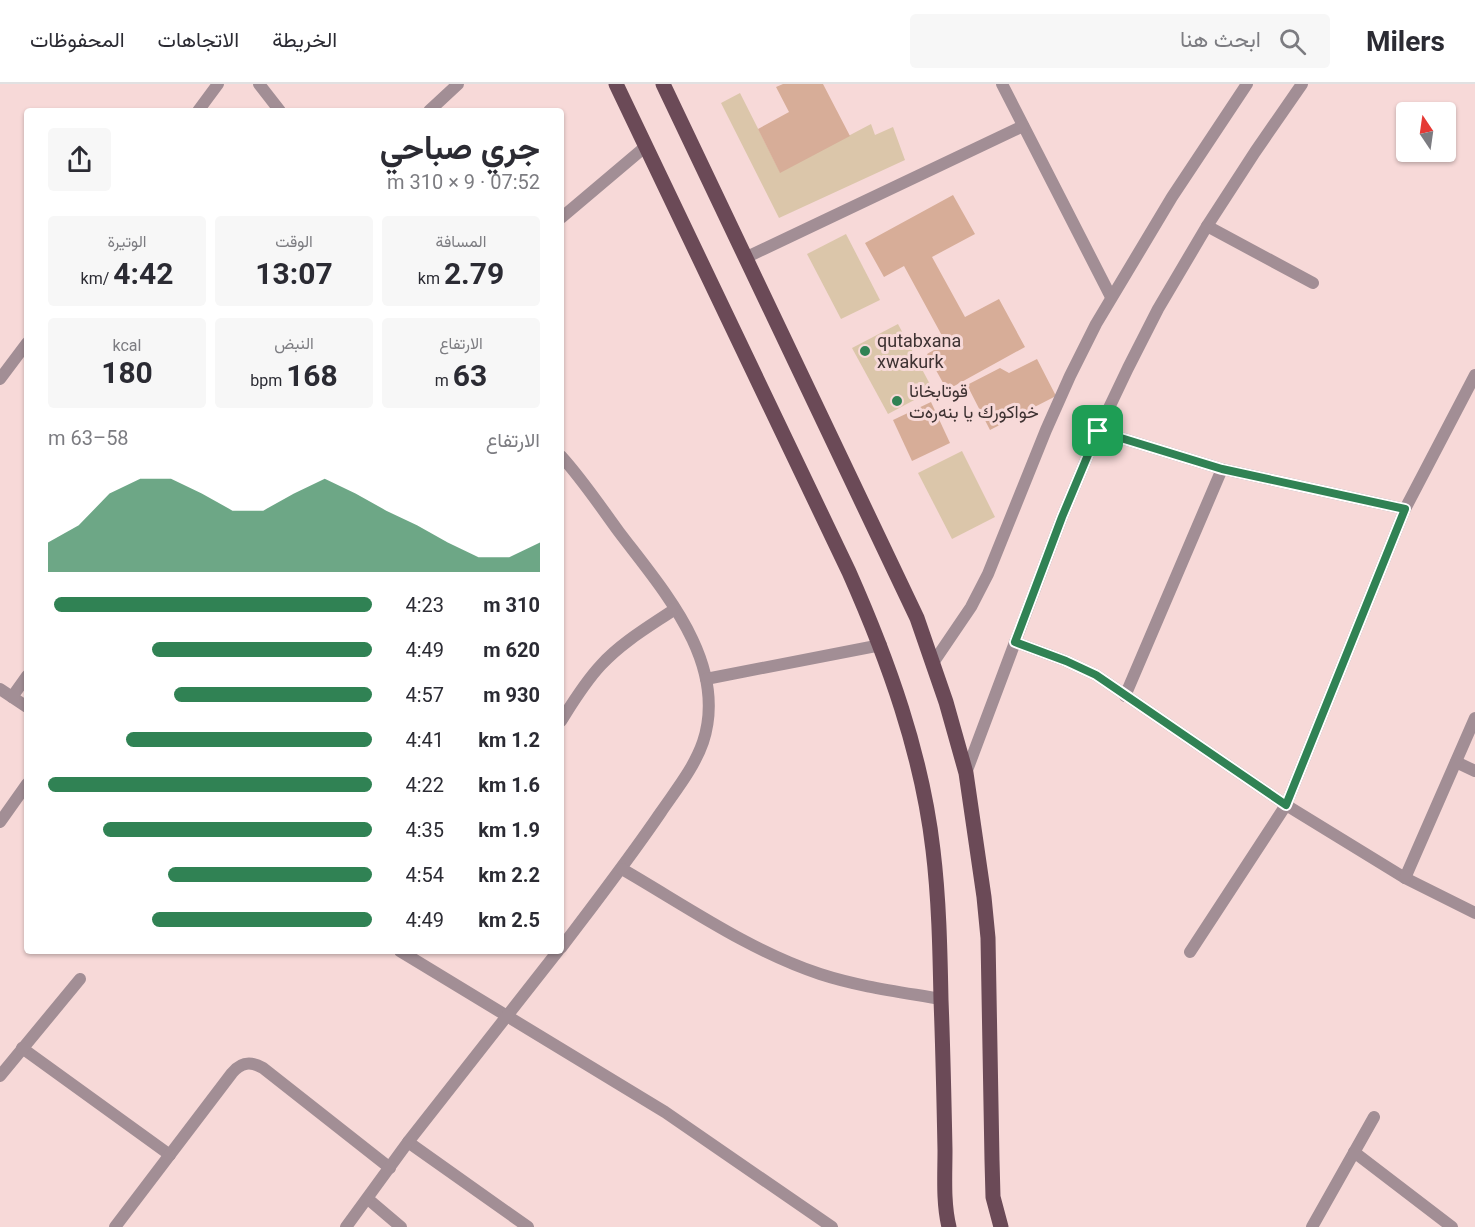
<!DOCTYPE html>
<html lang="ar">
<head>
<meta charset="utf-8">
<style>
	:root { --surface:#fff; --page:#f7f7f7; --text:#2b2b33; --muted:#7c7c81; --line:#e1e1e2; --accent:#308254 }
	body { margin:0; font-family:Roboto,Vazirmatn,sans-serif; background:var(--page); color:var(--text); direction:rtl; height:100vh; display:flex; flex-direction:column; font-size:22px; white-space:nowrap }
	* { box-sizing:border-box; margin:0 }
	p { font-size:20px; color:var(--muted) }
	.icon { flex:none; width:33px; height:33px; fill:none; stroke:currentColor; stroke-width:2; stroke-linecap:round; stroke-linejoin:round }
	.map { position:relative; flex:1; overflow:hidden; direction:ltr }
	.panel { position:absolute; left:24px; top:24px; width:540px; height:846px; display:flex; flex-direction:column; background:var(--surface); border-radius:6px; box-shadow:0 2px 4px #0004; direction:rtl }
	.panel>* { flex:none }
	.needle { width:39px; rotate:347deg }
	.controls { position:absolute; left:1396px; top:18px; display:grid; gap:12px }
	.controls a { display:grid; place-items:center; width:60px; height:60px; border-radius:6px; background:var(--surface); box-shadow:0 2px 4px #0004; font-size:30px }
	.pin { position:absolute; display:grid; place-items:center; width:51px; height:51px; color:#fff; margin:-26px; border-radius:12px; box-shadow:0 3px 9px #0006 }
	.round { display:grid; place-items:center; flex:none; width:63px; height:63px; border-radius:6px; background:var(--page) }
	.headline { display:flex; align-items:center; justify-content:space-between; height:102px; padding:0 24px }
	h1 { font-size:33px; font-weight:700; line-height:45px }
	.stats { display:grid; grid-template-columns:repeat(3,1fr); gap:9px; height:102px; padding:6px 24px }
	.stats div { display:grid; align-content:center; border-radius:6px; background:var(--page); text-align:center }
	.stats b { font-size:30px; font-weight:700 }
	.stats small { font-size:16px; font-weight:400 }
	.stats p { font-size:16px }
	.chart { height:168px; padding:12px 24px }
	.chart p { display:flex; justify-content:space-between }
	.chart svg { width:100%; height:108px; margin-top:6px; fill:var(--accent); opacity:.7 }
	ul { padding:0 24px; list-style:none; font-size:20px }
	li { display:grid; grid-template-columns:96px 72px 1fr; align-items:center; height:45px }
	li i { height:15px; border-radius:8px; background:var(--accent) }
	header { display:flex; align-items:center; gap:36px; box-sizing:border-box; height:84px; padding:0 30px; background:var(--surface); border-bottom:2px solid var(--line) }
	header strong { font-size:28px }
	nav { display:flex; gap:33px; margin-inline-start:auto; font-size:21px }
	.search { width:420px; height:54px; background:var(--page); display:flex; align-items:center; gap:15px; box-sizing:border-box; padding:0 21px; border-radius:6px; color:var(--muted); font-size:22px }
	.map>svg:first-child { display:block }
	.garden { fill:#dbc6aa }
	.building { fill:#d7ad98 }
	.lines { fill:none; stroke-linecap:round; stroke-linejoin:round }
	.service { stroke:#a28e95; stroke-width:12 }
	.minor { stroke:#a28e95; stroke-width:12 }
	.tertiary { stroke:#a28e95; stroke-width:12 }
	.primary { stroke:#6b4a57; stroke-width:15 }
	.route-casing { stroke:#fff; stroke-width:12 }
	.route { stroke:#308254; stroke-width:8 }
	.poi-dot { fill:#308254; stroke:#f7d9d8; stroke-width:2 }
	.labels { text-anchor:middle; stroke-width:6; stroke-linejoin:round; paint-order:stroke }
	.poi-label { font-size:18px; fill:#3e3232; stroke:#f7d9d8; text-anchor:start }
</style>
</head>
<body>
<header>
<strong>Milers</strong>
<div class="search"><svg class="icon" aria-label="search" viewBox="0 0 24 24"><circle cx="10" cy="10" r="6"/><path d="M15 15l6 6"/></svg>ابحث هنا</div>
<nav><a>الخريطة</a><a>الاتجاهات</a><a>المحفوظات</a></nav>
</header>
<div class="map">
<svg width="1475" height="1143" viewBox="0 0 1475 1143">
	<rect width="100%" height="100%" fill="#f7d9d8"/>
	<g class="garden">
		<polygon points="740,9 780,88 871,40 875,51 893,43 905,76 779,134 721,19"/>
		<polygon points="846,150 880,216 841,235 807,170"/>
		<polygon points="898,240 933,306 888,330 852,264"/>
		<polygon points="962,367 995,433 952,455 918,389"/>
	</g>
	<g class="building">
		<polygon points="783,0 823,0 850,52 780,89 758,45 789,28 776,3"/>
		<polygon points="953,111 975,150 932,173 965,233 999,215 1025,263 947,306 927,270 946,259 904,182 884,193 865,159"/>
		<polygon points="1037,275 1056,312 990,346 967,301 1000,284 1009,289"/>
		<polygon points="931,318 950,359 912,377 893,336"/>
	</g>
	<g class="lines">
		<polyline class="service" points="1456,678 1475,687"/>
		<g class="minor">
			<polyline points="259,0 280,27"/>
			<polyline points="1002,0 1111,213"/>
			<polyline points="198,27 218,0"/>
			<polyline points="429,27 458,0"/>
			<polyline points="561,134 645,63"/>
			<polyline points="1207,142 1313,199"/>
			<polyline points="745,174 1023,42"/>
			<polyline points="0,295 27,259"/>
			<polyline points="1098,347 1222,385 1405,425"/>
			<path d="M561,372C582,395 600,422 619,448C663,506 729,579 703,658C694,684 676,706 661,728C629,775 595,819 561,864"/>
			<polyline points="1015,558 1066,577 1096,591 1286,721 1405,794 1475,829"/>
			<polyline points="706,595 881,561"/>
			<polyline points="0,605 27,623"/>
			<polyline points="1125,612 1222,385"/>
			<polyline points="12,613 27,592"/>
			<path d="M561,637C573,618 585,598 601,581C622,558 650,542 675,525"/>
			<polyline points="0,738 27,700"/>
			<path d="M622,785C686,822 750,867 820,890C860,903 901,908 941,915"/>
			<polyline points="1405,794 1475,634"/>
			<polyline points="400,867 665,1028 832,1143"/>
			<polyline points="1190,868 1286,721 1405,425 1475,291"/>
			<polyline points="22,964 170,1071"/>
			<polyline points="0,992 80,895"/>
			<polyline points="408,1058 528,1143"/>
			<polyline points="1354,1068 1452,1143"/>
			<polyline points="368,1115 401,1143"/>
			<path d="M115,1143L232,989C241,978 251,977 263,984L390,1084"/>
			<polyline points="346,1143 408,1058 558,867"/>
			<polyline points="1312,1143 1374,1033"/>
		</g>
		<g class="tertiary">
			<polyline points="933,579 971,523 988,490 1046,346 1070,292 1096,240 1172,113 1247,0"/>
			<polyline points="966,689 1062,433 1098,347 1128,284 1158,225 1207,142 1255,68 1302,0"/>
		</g>
		<g class="primary">
			<path d="M616,0L849,488C888,576 922,670 933,766C939,815 940,866 941,916C943,966 944,1016 945,1066C945,1091 943,1118 949,1143"/>
			<polyline points="663,0 917,534 946,618 966,689 984,813 988,854 992,1076 993,1113 1001,1143"/>
		</g>
	</g>
	<g class="lines">
		<defs>
			<polygon id="route" points="1098,347 1222,385 1405,425 1286,721 1096,591 1066,577 1015,558 1062,433"/>
		</defs>
		<use href="#route" class="route-casing"/>
		<use href="#route" class="route"/>
	</g>
	<g class="poi-dot">
		<circle cx="865" cy="267" r="6"/>
		<circle cx="897" cy="317" r="6"/>
	</g>
	<g class="labels">
		<g class="poi-label">
			<text x="877" y="263">qutabxana<tspan x="877" dy="21">xwakurk</tspan></text>
			<text x="909" y="313">قوتابخانا<tspan x="909" dy="21">خواکورك یا بنەرەت</tspan></text>
		</g>
	</g>
</svg>
<div class="controls">
<a><svg class="needle" viewBox="-14 -14 28 28"><path d="M0-13l5 13h-10z" fill="#e53935"/><path d="M0 13l5-13h-10z" fill="#7c7c81"/></svg></a>
</div>
<div class="pin" style="left:1098px;top:347px;background:#1e9e55"><svg class="icon" aria-label="arrive" viewBox="0 0 24 24"><path d="M6 21V4h12l-3 4 3 4H6"/></svg></div>
<section class="panel">
<div class="headline"><div><h1>جري صباحي</h1><p>07:52 · 9 × 310 m</p></div><a class="round"><svg class="icon" aria-label="share" viewBox="0 0 24 24"><path d="M12 15V3M7 8l5-5 5 5M5 13v7h14v-7"/></svg></a></div>
<div class="stats">
<div><p>المسافة</p><b>2.79<small> km</small></b></div>
<div><p>الوقت</p><b>13:07</b></div>
<div><p>الوتيرة</p><b>4:42<small> /km</small></b></div>
</div>
<div class="stats">
<div><p>الارتفاع</p><b>63<small> m</small></b></div>
<div><p>النبض</p><b>168<small> bpm</small></b></div>
<div><p>kcal</p><b>180</b></div>
</div>
<div class="chart"><p><span>الارتفاع</span>58–63 m</p>
<svg viewBox="0 0 160 44" preserveAspectRatio="none"><path d="M0 44V32L10 25L20 12L30 6L40 6L50 12L60 19L70 19L80 12L90 6L100 12L110 19L120 25L130 32L140 38L150 38L160 32V44z"/></svg>
</div>
<ul>
<li><b>310 m</b>4:23<i style="width:98%"></i></li>
<li><b>620 m</b>4:49<i style="width:68%"></i></li>
<li><b>930 m</b>4:57<i style="width:61%"></i></li>
<li><b>1.2 km</b>4:41<i style="width:76%"></i></li>
<li><b>1.6 km</b>4:22<i style="width:100%"></i></li>
<li><b>1.9 km</b>4:35<i style="width:83%"></i></li>
<li><b>2.2 km</b>4:54<i style="width:63%"></i></li>
<li><b>2.5 km</b>4:49<i style="width:68%"></i></li>
</ul>
</section>
</div>
</body>
</html>
